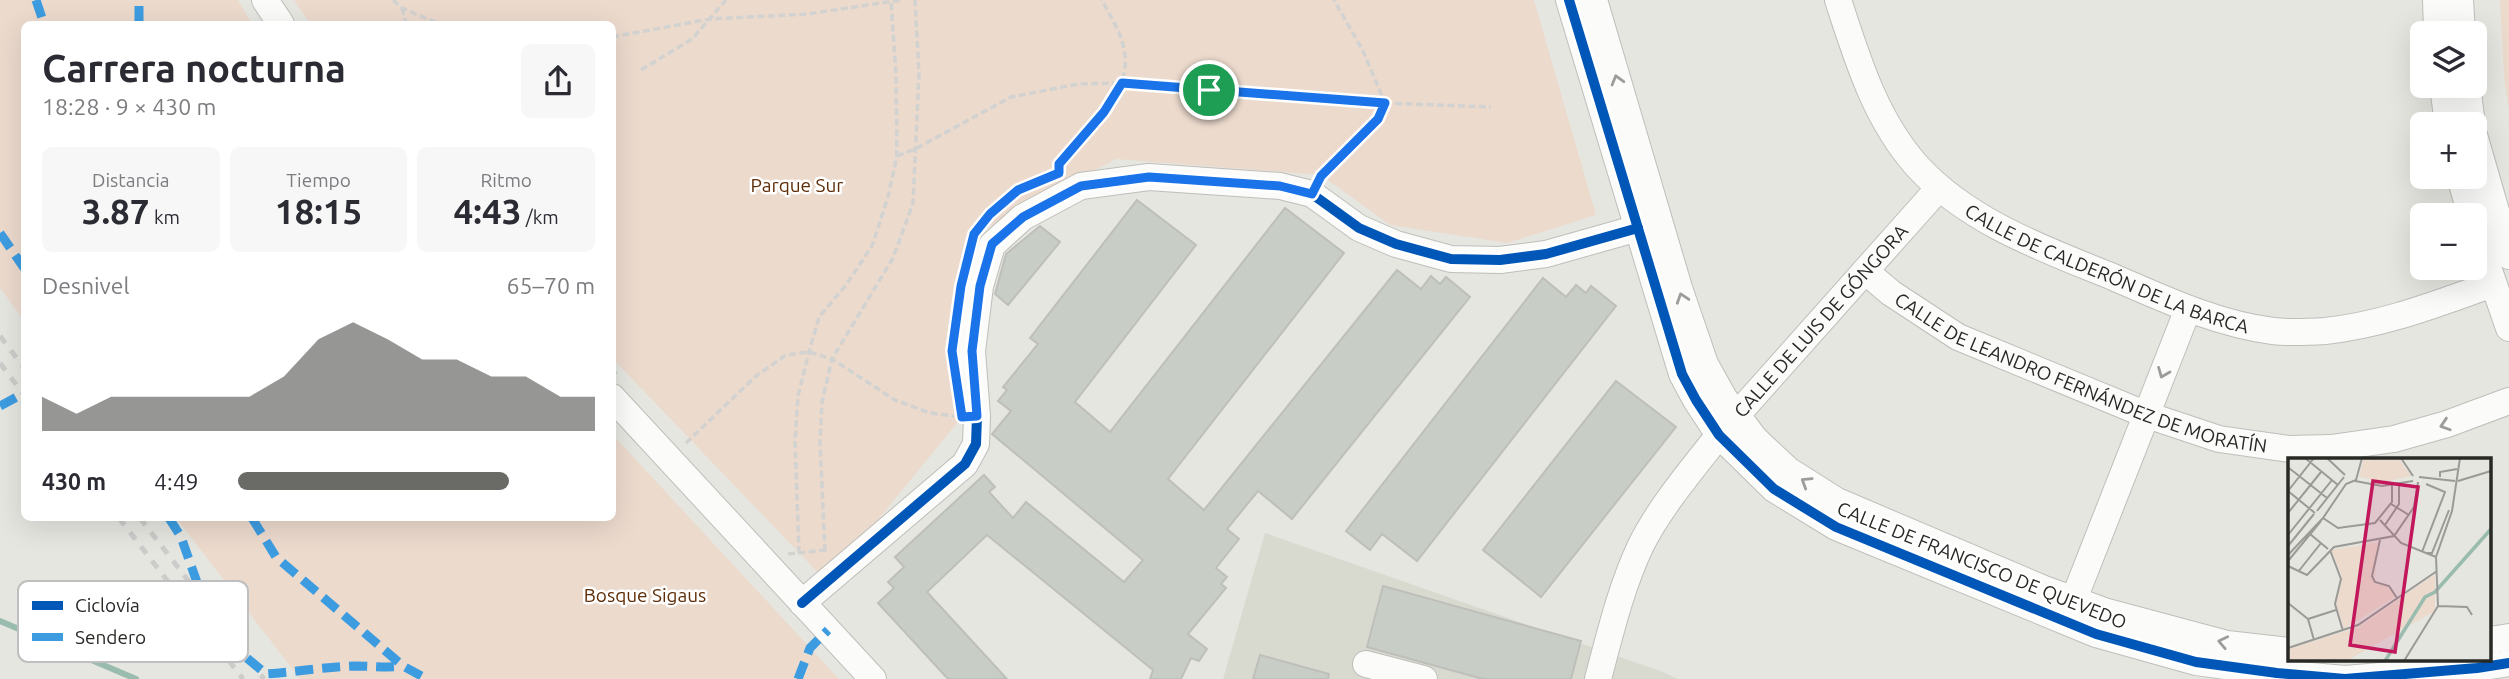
<!DOCTYPE html>
<html lang="es">
<head>
<meta charset="utf-8">
<style>
	:root { --surface:#fff; --page:#f7f7f7; --text:#2b2b33; --muted:#7c7c81; --accent:#6a6b67 }
	body { margin:0; font-family:Ubuntu,sans-serif; background:var(--page); color:var(--text); height:100vh; display:flex; flex-direction:column; font-size:26px; white-space:nowrap }
	* { box-sizing:border-box; margin:0 }
	p { font-size:23px; color:var(--muted) }
	.icon { flex:none; width:38px; height:38px; fill:none; stroke:currentColor; stroke-width:2; stroke-linecap:round; stroke-linejoin:round }
	.map { position:relative; flex:1; overflow:hidden }
	.sheet { position:absolute; left:21px; top:21px; width:595px; height:500px; display:flex; flex-direction:column; background:var(--surface); border-radius:10px; box-shadow:0 7px 28px #0002 }
	.sheet>* { flex:none }
	.fabs { position:absolute; left:2410px; top:21px; display:grid; gap:14px }
	.fabs a { display:grid; place-items:center; width:77px; height:77px; border-radius:10px; background:var(--surface); box-shadow:0 7px 28px #0002; font-size:35px }
	.pin { position:absolute; display:grid; place-items:center; width:60px; height:60px; color:#fff; margin:-30px; border:4px solid #fff; border-radius:50%; box-shadow:0 2px 7px #0007 }
	.round { display:grid; place-items:center; flex:none; width:74px; height:74px; border-radius:10px; background:var(--page) }
	.headline { display:flex; align-items:center; justify-content:space-between; height:119px; padding:0 21px }
	h1 { font-size:38px; font-weight:600; line-height:52px }
	.stats { display:grid; grid-template-columns:repeat(3,1fr); gap:10px; height:119px; padding:7px 21px }
	.stats div { display:grid; align-content:center; border-radius:10px; background:var(--page); text-align:center }
	.stats b { font-size:35px; font-weight:600 }
	.stats small { font-size:19px; font-weight:400 }
	.stats p { font-size:19px }
	.chart { height:196px; padding:14px 21px }
	.chart p { display:flex; justify-content:space-between }
	.chart svg { width:100%; height:126px; margin-top:7px; fill:var(--accent); opacity:.7 }
	ul { padding:0 21px; list-style:none; font-size:23px }
	li { display:grid; grid-template-columns:112px 84px 1fr; align-items:center; height:52px }
	li i { height:18px; border-radius:9px; background:var(--accent) }
	.map>svg:first-child { display:block }
	.built { fill:#d9dacf }
	.green { fill:#ecdacd }
	.lines { fill:none; stroke-linecap:round; stroke-linejoin:round }
	.stream { stroke:#9abcaf; stroke-width:6 }
	.building { fill:#c8cdc5; stroke:#bebfbb; stroke-width:2 }
	.minor-casing { stroke:#bebeba; stroke-width:28 }
	.path { stroke:#d2d2d1; stroke-width:3.5; stroke-dasharray:7 3.5; stroke-linecap:butt }
	.minor { stroke:#fbfbfa; stroke-width:26 }
	.rail { stroke:#cccccb; stroke-width:5; stroke-dasharray:9 9; stroke-linecap:butt }
	.quiet { stroke:#3d9ce0; stroke-width:9; stroke-dasharray:18 9; stroke-linecap:butt }
	.cycleway-casing { stroke:#fff; stroke-width:15 }
	.cycleway { stroke:#0057b8; stroke-width:10 }
	.oneway { stroke:#9c9c9a }
	.route-casing { stroke:#fff; stroke-width:14 }
	.route { stroke:#1a73e8; stroke-width:9 }
	.labels { text-anchor:middle; stroke-width:5; stroke-linejoin:round; paint-order:stroke }
	.park-label { font-size:19px; fill:#5f2d07; stroke:#fff }
	.street-label { font-size:19px; fill:#282925; stroke:#fff }
	.inset-river { fill:none; stroke:#9abcaf; stroke-width:3.5 }
	.inset-road { fill:none; stroke:#9a9a96; stroke-width:2 }
	.view { fill:#c2185b; fill-opacity:0.15; stroke:#c2185b; stroke-width:3.5 }
	.inset-edge { fill:none; stroke:#282925; stroke-width:3.5 }
	.key { fill:#fff; stroke:#bebfbe; stroke-width:2 }
	.key-label { font-size:19px; fill:#282925 }
</style>
</head>
<body>
<div class="map">
<svg width="2509" height="679" viewBox="0 0 2509 679">
	<rect width="100%" height="100%" fill="#e6e6e1"/>
	<polygon class="built" points="1265,533 1663,672 1678,679 1223,679"/>
	<g class="green">
		<polygon points="0,0 238,0 252,24 24,24 24,320 0,288"/>
		<polygon points="294,0 1534,0 1596,215 1507,243 1390,225 1321,175 1116,159 975,234 962,417 827,582 613,359 612,24 310,24"/>
		<polygon points="2500,0 2509,0 2509,112 2504,76"/>
		<polygon points="613,435 839,679 300,679 176,518 612,518"/>
	</g>
	<g class="lines">
		<polyline class="stream" points="0,621 136,679"/>
	</g>
	<g class="building">
		<polygon points="1137,200 1196,245 1075,402 1110,432 1285,208 1344,253 1168,479 1204,510 1397,270 1421,289 1431,276 1440,284 1446,277 1470,297 1292,519 1258,491 1227,529 1239,539 1216,568 1227,577 1221,584 1226,588 1188,634 1207,649 1199,661 1191,658 1181,679 1150,679 1153,670 987,535 927,592 1007,679 948,679 878,603 894,588 888,582 904,567 895,557 984,475 995,487 989,492 1013,518 1026,502 1124,582 1143,560 992,434 1011,411 998,401 1007,390 1003,387 1038,344 1030,338"/>
		<polygon points="1040,226 1060,242 1008,305 995,294 1006,254"/>
		<polygon points="1543,278 1566,297 1576,285 1586,293 1591,286 1616,306 1417,561 1382,534 1370,550 1346,531"/>
		<polygon points="1616,381 1676,427 1541,597 1483,550"/>
		<polygon points="1383,586 1581,641 1571,679 1483,679 1367,647"/>
		<polygon points="1260,655 1329,674 1328,679 1253,679"/>
	</g>
	<g class="lines">
		<defs>
			<g id="minor">
				<polyline points="265,0 281,24"/>
				<polyline points="1569,0 1682,374 1696,400 1719,435 1774,489 1836,527 2096,634 2196,662 2277,673 2345,679 2477,668 2509,663"/>
				<polyline points="1594,0 1679,288 1705,364 1724,398 1755,439 1788,470 1837,501 2044,589 2104,611 2227,644 2290,651"/>
				<path id="s1" d="M1838,0C1857,58 1875,119 1917,166C1968,222 2044,249 2113,277C2164,299 2217,324 2273,331C2289,333 2309,332 2325,331C2384,325 2438,303 2493,284"/>
				<polyline points="2436,0 2437,33"/>
				<polyline points="2460,0 2462,33"/>
				<polyline points="2443,86 2448,124"/>
				<polyline points="2467,86 2472,124"/>
				<polyline points="2474,135 2509,256"/>
				<polyline points="2460,177 2471,215"/>
				<polyline points="2474,227 2509,328"/>
				<path id="s2" d="M1865,271L1891,293L1958,337L2147,415L2219,439L2289,449L2331,448L2394,439L2447,424L2509,401"/>
				<polyline points="612,397 873,679"/>
				<polyline points="2074,599 2188,309"/>
				<polyline points="802,603 965,464 976,444 977,416 972,351 980,286 992,245 1023,217 1081,186 1149,177 1280,186 1312,194 1359,228 1396,244 1451,259 1500,260 1546,254 1638,228"/>
				<polyline points="2490,640 2509,637"/>
				<polyline points="1366,664 1424,679"/>
				<path id="s3" d="M1598,679C1610,634 1621,587 1641,545C1660,507 1693,468 1719,435L1939,188"/>
			</g>
		</defs>
		<use href="#minor" class="minor-casing"/>
		<g class="path">
			<polyline points="393,0 402,8 439,24"/>
			<polyline points="402,8 406,24"/>
			<polyline points="612,37 710,19 808,14 901,0"/>
			<polyline points="641,70 692,39 726,0"/>
			<polyline points="897,156 917,148 1011,97 1078,84 1122,83 1385,103 1491,107"/>
			<path d="M1059,173V165C1083,137 1130,95 1125,55C1123,35 1111,18 1102,0"/>
			<polyline points="1322,175 1378,119 1385,103 1363,51 1334,0"/>
			<polyline points="612,369 619,376"/>
			<polyline points="686,443 756,376 786,355 809,352 832,359 895,400 930,413 954,416"/>
			<polyline points="825,551 820,442 822,402 832,359 893,258 913,203 919,74 915,0"/>
			<polyline points="799,553 795,442 798,396 809,352 819,317 846,285 872,246 888,197 897,156 896,76 891,0"/>
			<polyline points="788,554 826,550"/>
		</g>
		<use href="#minor" class="minor"/>
		<g class="rail">
			<polyline points="0,336 24,368"/>
			<polyline points="0,363 24,395"/>
			<polyline points="119,518 243,679"/>
			<polyline points="140,518 264,679"/>
		</g>
		<g class="quiet">
			<polyline points="36,0 44,24"/>
			<polyline points="139,24 139,0"/>
			<polyline points="0,233 24,268"/>
			<polyline points="0,406 24,393"/>
			<path d="M169,518L181,537L199,588L241,653L266,674C295,672 325,667 354,666C371,666 386,668 403,666"/>
			<polyline points="252,518 276,557 403,666 427,679"/>
			<polyline points="798,679 810,648 828,630"/>
		</g>
		<defs>
			<g id="cycleway">
				<polyline points="1569,0 1682,374 1696,400 1719,435 1774,489 1836,527 2096,634 2196,662 2277,673 2345,679 2477,668 2509,663"/>
				<polyline points="802,603 965,464 976,444 977,416 972,351 980,286 992,245 1023,217 1081,186 1149,177 1280,186 1312,194 1359,228 1396,244 1451,259 1500,260 1546,254 1638,228"/>
			</g>
		</defs>
		<use href="#cycleway" class="cycleway-casing"/>
		<use href="#cycleway" class="cycleway"/>
	</g>
	<defs><path id="oneway-chevron" d="M-2-3.5L2.5 0L-2 3.5" fill="none" stroke-width="1.6" stroke-linecap="round" stroke-linejoin="round" transform="scale(1.75)"/></defs>
	<g class="oneway">
		<use href="#oneway-chevron" transform="translate(1617 80) rotate(-106)"/>
		<use href="#oneway-chevron" transform="translate(1682 298) rotate(-108)"/>
		<use href="#oneway-chevron" transform="translate(2163 373) rotate(112)"/>
		<use href="#oneway-chevron" transform="translate(2445 425) rotate(162)"/>
		<use href="#oneway-chevron" transform="translate(1806 482) rotate(-148)"/>
		<use href="#oneway-chevron" transform="translate(2223 642) rotate(-168)"/>
	</g>
	<g class="lines">
		<defs>
			<polygon id="route" points="1122,83 1385,103 1378,119 1321,176 1312,194 1280,186 1149,177 1081,186 1023,217 992,244 980,286 972,351 977,416 962,417 952,351 961,286 974,234 990,214 1018,190 1059,173 1059,164 1104,112"/>
		</defs>
		<use href="#route" class="route-casing"/>
		<use href="#route" class="route"/>
	</g>
	<g class="labels">
		<g class="park-label">
			<text x="797" y="192">Parque Sur</text>
			<text x="645" y="602">Bosque Sigaus</text>
		</g>
		<g class="street-label">
			<text dy="7" stroke="none"><textPath href="#s1" startOffset="404">CALLE DE CALDERÓN DE LA BARCA</textPath></text>
			<text dy="7" stroke="none"><textPath href="#s3" startOffset="429">CALLE DE LUIS DE GÓNGORA</textPath></text>
			<text dy="7" stroke="none"><textPath href="#s2" startOffset="242">CALLE DE LEANDRO FERNÁNDEZ DE MORATÍN</textPath></text>
			<text transform="translate(1982 565) rotate(22)" y="7">CALLE DE FRANCISCO DE QUEVEDO</text>
		</g>
	</g>
	<g transform="translate(2288 458)">
		<rect width="203" height="203" fill="#e6e6e1"/>
		<path d="M76,0H110L123,18L97,24L71,19ZM91,84L86,125L98,128L108,138L56,171L48,145L54,118L43,92ZM147,116V153L58,203H0V191L71,169Z" fill="#ecdacd"/>
		<path class="inset-river" d="M97,203L137,139L147,134L203,71"/>
		<path class="inset-road" d="M17,0L50,27M26,0L0,33L27,55M39,0L57,17M113,0L125,18M1,10L39,40M131,19L167,23M152,19V14L169,11M67,23L94,28L125,23M170,23L203,13M103,46L121,57M29,53L56,19M0,55L33,14M35,60L50,70L87,65L104,44V26M92,62L113,85L148,99M97,67L111,46V25M22,76L40,91M0,77L44,22M92,82L84,118L87,124L101,128L109,140M0,88L26,56M42,92L53,121L47,146L55,173M134,94L157,34L138,26M139,95H144L161,52M0,97L35,60L58,26L68,22L74,0M0,103L33,63M0,108L19,117L46,89L106,78L126,49L130,24M10,114L33,85M0,145L20,161M150,148L179,149L184,157M20,161L48,152M20,161L26,182M0,190L70,167L149,113M116,203L150,148L148,99L164,53L172,0"/>
		<path class="view" d="M85,23L130,29L107,194L62,187Z"/>
		<rect width="203" height="203" class="inset-edge"/>
	</g>
	<rect x="18" y="581" width="230" height="81" rx="10" class="key"/>
	<rect x="32" y="601" width="31" height="9" fill="#0057b8"/>
	<rect x="32" y="633" width="31" height="8" fill="#3d9ce0"/>
	<g class="key-label">
		<text x="75" y="612">Ciclovía</text>
		<text x="75" y="644">Sendero</text>
	</g>
</svg>
<div class="fabs">
<a><svg class="icon" aria-label="layers" viewBox="0 0 24 24"><path d="M12 4l9 5-9 5-9-5zM3 14l9 5 9-5"/></svg></a>
<a>+</a>
<a>−</a>
</div>
<div class="pin" style="left:1209px;top:90px;background:#1e9e55"><svg class="icon" aria-label="arrive" viewBox="0 0 24 24"><path d="M6 21V4h12l-3 4 3 4H6"/></svg></div>
<section class="sheet">
<div class="headline"><div><h1>Carrera nocturna</h1><p>18:28 · 9 × 430 m</p></div><a class="round"><svg class="icon" aria-label="share" viewBox="0 0 24 24"><path d="M12 15V3M7 8l5-5 5 5M5 13v7h14v-7"/></svg></a></div>
<div class="stats">
<div><p>Distancia</p><b>3.87<small> km</small></b></div>
<div><p>Tiempo</p><b>18:15</b></div>
<div><p>Ritmo</p><b>4:43<small> /km</small></b></div>
</div>
<div class="chart"><p><span>Desnivel</span>65–70 m</p>
<svg viewBox="0 0 160 44" preserveAspectRatio="none"><path d="M0 44V32L10 38L20 32L30 32L40 32L50 32L60 32L70 25L80 12L90 6L100 12L110 19L120 19L130 25L140 25L150 32L160 32V44z"/></svg>
</div>
<ul>
<li><b>430 m</b>4:49<i style="width:76%"></i></li>
</ul>
</section>
</div>
</body>
</html>
